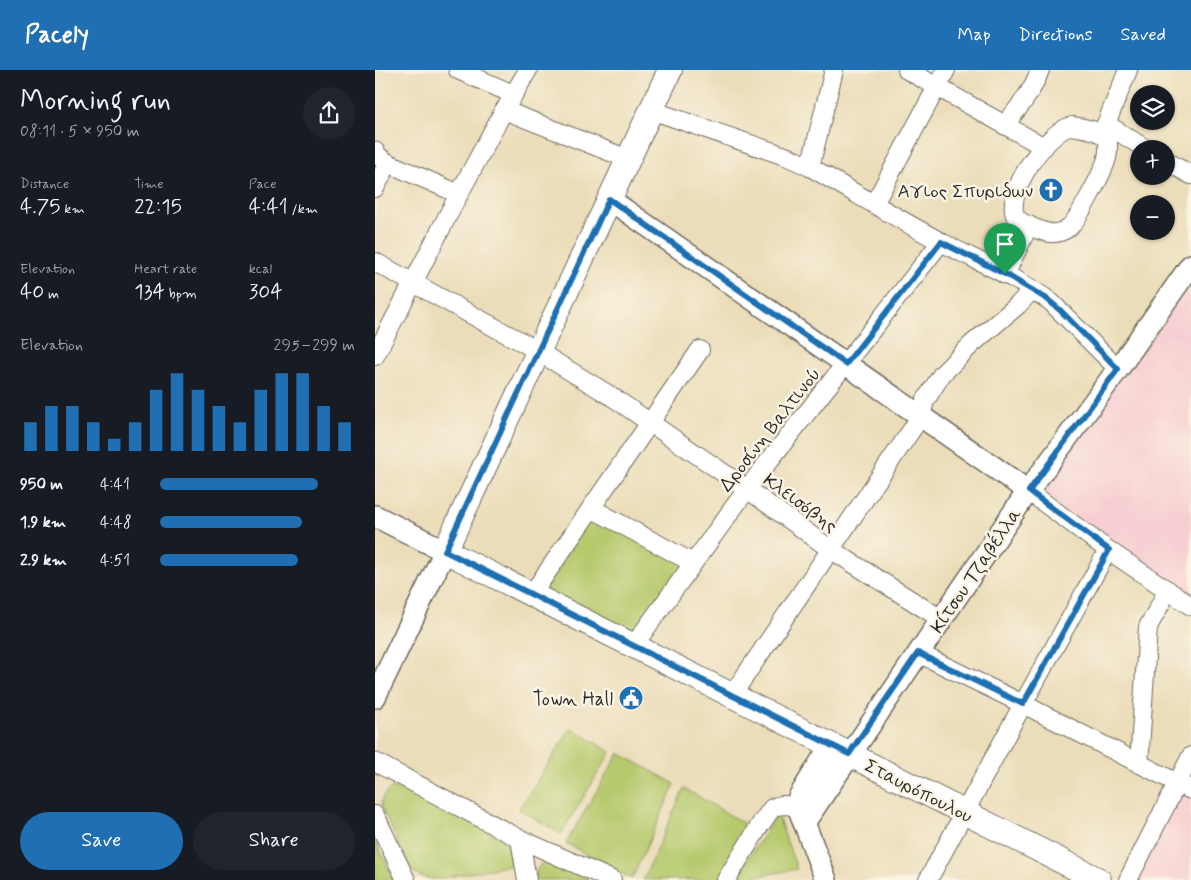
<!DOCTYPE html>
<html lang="en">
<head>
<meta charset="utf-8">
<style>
	:root { --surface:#171b24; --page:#20242c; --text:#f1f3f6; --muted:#9ea1a6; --accent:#1f6fb2 }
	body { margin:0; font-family:Mynerve,sans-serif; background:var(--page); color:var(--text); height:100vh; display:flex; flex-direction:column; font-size:19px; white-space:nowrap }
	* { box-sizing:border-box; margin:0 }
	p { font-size:16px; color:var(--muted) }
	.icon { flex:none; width:28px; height:28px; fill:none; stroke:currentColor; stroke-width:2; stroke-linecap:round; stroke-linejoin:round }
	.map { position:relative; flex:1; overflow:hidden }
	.sheet { display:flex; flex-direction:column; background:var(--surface); width:375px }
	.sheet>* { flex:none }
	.fabs { position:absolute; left:755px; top:15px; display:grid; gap:10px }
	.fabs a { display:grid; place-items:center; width:45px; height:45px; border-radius:50%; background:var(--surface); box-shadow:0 1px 4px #0004; font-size:25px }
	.pin { position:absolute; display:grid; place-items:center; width:42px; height:42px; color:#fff; margin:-51px -21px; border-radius:50% 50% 50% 0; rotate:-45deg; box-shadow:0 0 5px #0007 }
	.pin .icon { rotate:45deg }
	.round { display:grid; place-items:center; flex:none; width:52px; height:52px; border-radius:26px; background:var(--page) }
	.overview { display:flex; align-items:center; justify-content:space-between; height:85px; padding:0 20px }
	h1 { font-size:28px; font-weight:600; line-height:38px }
	.figures { display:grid; grid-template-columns:repeat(3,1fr); gap:8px; height:85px; padding:5px 20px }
	.figures div { display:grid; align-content:center }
	.figures b { font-size:21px; font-weight:600 }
	.figures small { font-size:14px; font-weight:400 }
	.figures p { font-size:14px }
	.chart { height:140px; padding:10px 20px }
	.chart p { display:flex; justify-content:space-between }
	.chart svg { width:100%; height:90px; margin-top:5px; stroke:var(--accent); stroke-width:6 }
	.cta { display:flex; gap:10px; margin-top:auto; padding:10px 20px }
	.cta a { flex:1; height:58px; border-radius:30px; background:var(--accent); color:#fff; font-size:20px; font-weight:600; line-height:58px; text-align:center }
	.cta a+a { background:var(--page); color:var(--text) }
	ul { padding:0 20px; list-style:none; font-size:16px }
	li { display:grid; grid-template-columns:80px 60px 1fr; align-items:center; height:38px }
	li i { height:12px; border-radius:6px; background:var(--accent) }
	header { display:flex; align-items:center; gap:30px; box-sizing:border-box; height:70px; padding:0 25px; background:var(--accent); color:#fff }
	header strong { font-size:24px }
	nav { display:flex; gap:28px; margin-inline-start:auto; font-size:18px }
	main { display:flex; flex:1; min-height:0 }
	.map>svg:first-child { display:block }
	.built { fill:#f7cfd2 }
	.green { fill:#b6c96c; stroke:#707a4c }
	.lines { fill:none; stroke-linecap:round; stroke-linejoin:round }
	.minor-casing { stroke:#6e695d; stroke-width:20 }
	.tertiary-casing { stroke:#6e695d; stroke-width:24 }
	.secondary-casing { stroke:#6e695d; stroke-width:26 }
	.minor { stroke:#fff; stroke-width:18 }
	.tertiary { stroke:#fff; stroke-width:21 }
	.secondary { stroke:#fff; stroke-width:24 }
	.route-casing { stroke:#fff; stroke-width:10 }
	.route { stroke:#1f6fb2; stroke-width:6 }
	.labels { text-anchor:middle; stroke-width:5; stroke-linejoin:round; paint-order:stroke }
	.poi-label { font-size:19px; fill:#2b2b2b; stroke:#fcf5e5; text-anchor:end }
	.street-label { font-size:19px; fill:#2b2b2b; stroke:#fcf5e5 }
</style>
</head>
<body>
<header>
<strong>Pacely</strong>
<nav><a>Map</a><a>Directions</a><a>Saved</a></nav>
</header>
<main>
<section class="sheet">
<div class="overview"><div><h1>Morning run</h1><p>08:11 · 5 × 950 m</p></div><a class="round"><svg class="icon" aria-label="share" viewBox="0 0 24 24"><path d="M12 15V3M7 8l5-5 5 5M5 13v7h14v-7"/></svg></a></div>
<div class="figures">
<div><p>Distance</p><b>4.75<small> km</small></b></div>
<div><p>Time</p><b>22:15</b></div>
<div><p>Pace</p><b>4:41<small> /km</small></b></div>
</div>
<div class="figures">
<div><p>Elevation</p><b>40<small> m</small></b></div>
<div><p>Heart rate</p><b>134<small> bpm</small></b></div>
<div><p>kcal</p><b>304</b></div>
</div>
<div class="chart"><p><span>Elevation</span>295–299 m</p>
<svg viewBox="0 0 160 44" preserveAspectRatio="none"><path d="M5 44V30M15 44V22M25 44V22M35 44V30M45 44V38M55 44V30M65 44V14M75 44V6M85 44V14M95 44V22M105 44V30M115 44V14M125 44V6M135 44V6M145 44V22M155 44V30"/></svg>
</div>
<ul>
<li><b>950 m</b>4:41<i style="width:81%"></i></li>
<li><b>1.9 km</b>4:48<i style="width:73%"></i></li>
<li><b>2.9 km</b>4:51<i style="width:71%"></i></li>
</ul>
<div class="cta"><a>Save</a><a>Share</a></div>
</section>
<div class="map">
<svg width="816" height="810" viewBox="0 0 816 810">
	<rect width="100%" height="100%" fill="#fcf5e5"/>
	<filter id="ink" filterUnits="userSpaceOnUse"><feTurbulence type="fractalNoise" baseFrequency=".02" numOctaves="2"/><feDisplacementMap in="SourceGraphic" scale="10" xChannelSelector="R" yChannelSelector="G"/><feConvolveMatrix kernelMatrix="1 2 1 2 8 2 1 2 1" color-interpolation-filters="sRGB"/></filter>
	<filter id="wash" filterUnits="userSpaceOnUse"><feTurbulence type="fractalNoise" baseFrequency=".0096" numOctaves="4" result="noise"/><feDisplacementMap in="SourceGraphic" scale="20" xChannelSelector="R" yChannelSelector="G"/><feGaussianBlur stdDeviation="1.12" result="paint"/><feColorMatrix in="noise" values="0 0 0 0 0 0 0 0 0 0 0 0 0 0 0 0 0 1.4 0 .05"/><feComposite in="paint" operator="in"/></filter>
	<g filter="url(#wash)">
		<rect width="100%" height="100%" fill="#ebddb9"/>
		<g class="built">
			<polygon points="816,188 816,539 648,421"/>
			<polygon points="816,676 816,810 748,810"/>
		</g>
		<g class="green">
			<polygon points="216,438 318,493 259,575 157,524"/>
			<polygon points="196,658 236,682 186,764 144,739"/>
			<polygon points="244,683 300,714 257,809 191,773"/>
			<path d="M21,717L31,719L132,770L137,795L63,809H56L44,806L41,804L35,797L6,737C6,727 12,719 21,717Z"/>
			<polygon points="309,718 375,757 346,810 268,810"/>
			<polygon points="402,744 422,799 366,809 361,807"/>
			<polygon points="0,770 19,810 0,810"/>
			<path d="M171,791L178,793L214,810H161C160,802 163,794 171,791Z"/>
		</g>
	</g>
	<g filter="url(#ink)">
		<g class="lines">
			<defs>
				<g id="minor">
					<polyline points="83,0 138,24"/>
					<polyline points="532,0 669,77"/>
					<polyline points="133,34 153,0"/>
					<path d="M276,40L413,87L435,97C479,122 523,149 568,173C604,192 643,208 676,232L743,299"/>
					<polyline points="731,54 771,79"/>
					<path d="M629,55C644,38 657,22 665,0"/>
					<path d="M697,56C706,57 728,61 732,69C734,75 733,83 732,88C728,102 703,151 693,158C683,165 675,164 664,160C657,157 646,154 641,147C628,123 673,60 697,56Z"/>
					<polyline points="727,64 753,0"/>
					<polyline points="0,81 3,86 13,93 84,124"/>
					<polyline points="791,91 816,105"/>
					<polyline points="435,97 459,0"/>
					<polyline points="0,118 13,93"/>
					<polyline points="499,134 571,0"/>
					<polyline points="0,192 128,262 149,273 236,326 372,419 455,479 566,549"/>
					<polyline points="630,205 654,155"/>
					<polyline points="0,286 84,124 129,40 253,89"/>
					<polyline points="653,421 733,480 816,536"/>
					<polyline points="216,438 318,493"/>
					<polyline points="157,524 325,280"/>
					<polyline points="259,575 372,419 566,172"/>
					<polyline points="543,583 648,634 816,720"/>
					<polyline points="357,625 546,346 550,331 567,304 597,274 643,235 657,220"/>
					<polyline points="0,692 145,769 237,810"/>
					<polyline points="764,694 773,557 793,520"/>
					<polyline points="0,745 31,810"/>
					<polyline points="145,769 152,810"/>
					<polyline points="351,810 385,755 397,738 402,736 408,735 422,736"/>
					<polyline points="553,810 648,634 733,480"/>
					<polyline points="753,810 816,686"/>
				</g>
				<g id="tertiary">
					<polyline points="234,129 653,421"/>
					<polyline points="0,446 70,481 0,627"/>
					<polyline points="429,753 653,421 743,299 816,195"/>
					<polyline points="451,810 422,734 424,727 456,675"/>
				</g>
				<path id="secondary" d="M295,0L70,481C289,589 505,702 724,810"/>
			</defs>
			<use href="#minor" class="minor-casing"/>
			<use href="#tertiary" class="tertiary-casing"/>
			<use href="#secondary" class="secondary-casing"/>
			<use href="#minor" class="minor"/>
			<use href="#tertiary" class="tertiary"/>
			<use href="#secondary" class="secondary"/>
		</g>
	</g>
	<g class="lines" filter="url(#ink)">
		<defs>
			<polygon id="route" points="234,129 471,294 566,172 630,204 672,229 686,241 743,299 654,421 734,480 648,634 543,583 474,684 70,481"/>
		</defs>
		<use href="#route" class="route-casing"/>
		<use href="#route" class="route"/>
	</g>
	<defs>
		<symbol id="church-disc" viewBox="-11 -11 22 22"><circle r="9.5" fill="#1f6fb2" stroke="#fcf5e5"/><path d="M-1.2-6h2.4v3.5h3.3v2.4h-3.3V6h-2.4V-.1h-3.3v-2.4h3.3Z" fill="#fff"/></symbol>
		<symbol id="civic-disc" viewBox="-11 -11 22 22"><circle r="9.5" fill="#1f6fb2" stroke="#fcf5e5"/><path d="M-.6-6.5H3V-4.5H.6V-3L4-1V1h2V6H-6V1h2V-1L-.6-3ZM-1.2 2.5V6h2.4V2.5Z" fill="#fff"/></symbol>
	</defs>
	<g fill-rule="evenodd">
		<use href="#church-disc" x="662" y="106" width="28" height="28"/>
		<use href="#civic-disc" x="242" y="614" width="28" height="28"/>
	</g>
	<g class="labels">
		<g class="poi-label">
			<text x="658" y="127">Αγιος Σπυριδων</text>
			<text x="238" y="635">Town Hall</text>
		</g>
		<g class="street-label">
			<text transform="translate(394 359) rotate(-52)" y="7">Δροσίνη Βαλτινού</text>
			<text transform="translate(426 432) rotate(36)" y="7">Κλεισόβης</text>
			<text transform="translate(600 500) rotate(-56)" y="7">Κίτσου Τζαβέλλα</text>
			<text transform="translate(544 720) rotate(27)" y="7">Σταυρόπουλου</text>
		</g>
	</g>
</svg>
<div class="fabs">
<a><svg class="icon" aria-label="layers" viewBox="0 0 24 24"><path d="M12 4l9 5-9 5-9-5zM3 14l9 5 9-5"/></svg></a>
<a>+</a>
<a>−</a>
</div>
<div class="pin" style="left:630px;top:204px;background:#1e9e55"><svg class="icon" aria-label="arrive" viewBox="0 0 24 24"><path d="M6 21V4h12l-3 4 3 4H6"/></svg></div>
</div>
</main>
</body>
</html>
